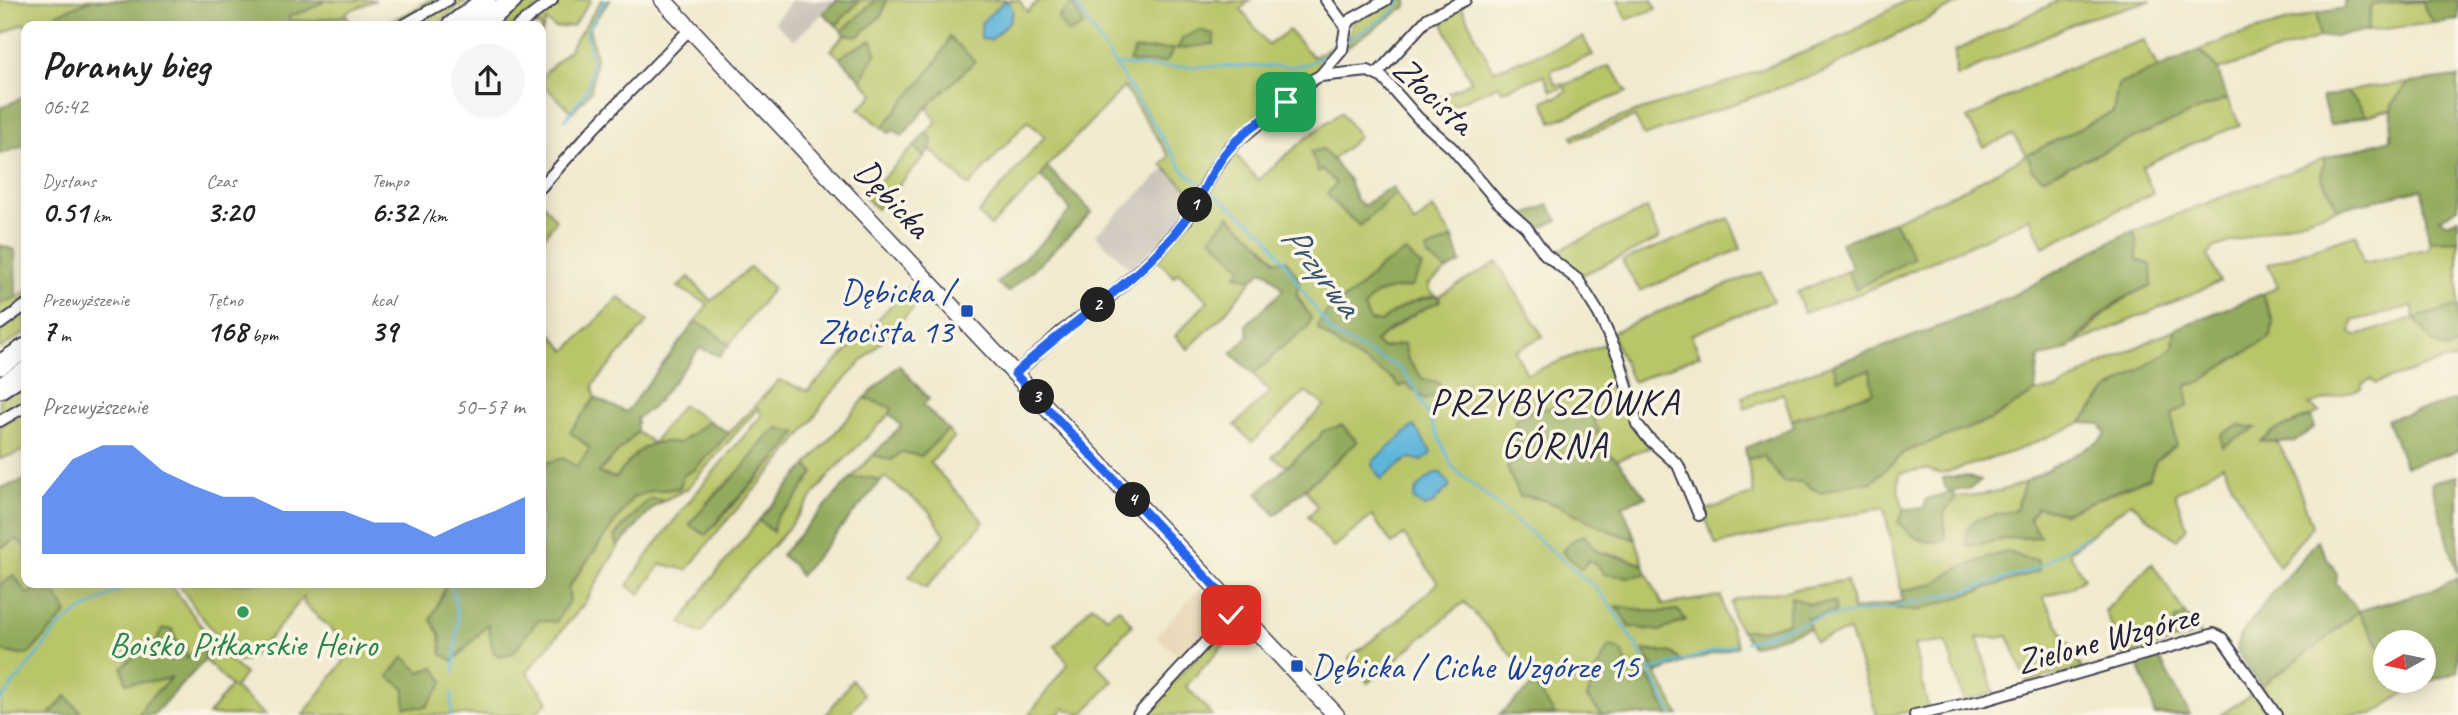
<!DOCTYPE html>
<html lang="pl">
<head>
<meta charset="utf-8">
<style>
	:root { --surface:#fff; --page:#f6f6f6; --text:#222; --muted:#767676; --accent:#2563eb }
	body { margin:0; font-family:Caveat,sans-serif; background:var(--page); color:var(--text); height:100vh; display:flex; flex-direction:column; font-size:26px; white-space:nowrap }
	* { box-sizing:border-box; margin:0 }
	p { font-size:23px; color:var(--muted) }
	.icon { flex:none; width:38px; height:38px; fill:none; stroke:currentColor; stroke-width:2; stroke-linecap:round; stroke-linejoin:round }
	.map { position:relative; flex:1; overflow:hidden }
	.details { position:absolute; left:21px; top:21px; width:525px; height:567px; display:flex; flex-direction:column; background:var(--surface); border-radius:14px; box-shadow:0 4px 18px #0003 }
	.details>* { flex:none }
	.needle { width:46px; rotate:261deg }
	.tools { position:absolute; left:2373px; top:630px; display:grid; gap:14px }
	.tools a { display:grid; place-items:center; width:63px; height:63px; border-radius:50%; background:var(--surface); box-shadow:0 4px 18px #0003; font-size:35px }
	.pin { position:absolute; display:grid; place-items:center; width:60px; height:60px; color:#fff; margin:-30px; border-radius:14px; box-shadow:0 4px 10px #0006 }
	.km { position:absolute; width:35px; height:35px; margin:-18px; border-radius:50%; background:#222; color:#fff; font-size:19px; line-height:35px; text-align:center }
	.round { display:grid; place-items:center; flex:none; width:74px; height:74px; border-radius:37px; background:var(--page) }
	.summary { display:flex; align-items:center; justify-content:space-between; height:119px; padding:0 21px }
	h1 { font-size:38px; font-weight:700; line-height:52px }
	.metrics { display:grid; grid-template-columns:repeat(3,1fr); gap:10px; height:119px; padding:7px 21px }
	.metrics div { display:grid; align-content:center }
	.metrics b { font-size:30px; font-weight:700 }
	.metrics small { font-size:19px; font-weight:400 }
	.metrics p { font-size:19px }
	.chart { height:196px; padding:14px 21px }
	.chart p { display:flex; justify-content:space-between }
	.chart svg { width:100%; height:126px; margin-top:7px; fill:var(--accent); opacity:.7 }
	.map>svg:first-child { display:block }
	.built { fill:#e9d9ba }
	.industrial { fill:#c9c3b8 }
	.green { fill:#b8c567; stroke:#6d7451; stroke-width:2; fill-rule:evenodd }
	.forest { fill:#92aa5c; stroke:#5a664c; stroke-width:2 }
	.water { fill:#5db5da; stroke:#406c8a; stroke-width:2 }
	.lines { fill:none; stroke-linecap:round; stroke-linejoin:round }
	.stream { stroke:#5db5da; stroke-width:2.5 }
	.street-casing { stroke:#414051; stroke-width:14 }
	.secondary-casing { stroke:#414051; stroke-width:19 }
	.highway-casing { stroke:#414051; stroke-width:23 }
	.street { stroke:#fff; stroke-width:10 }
	.secondary { stroke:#fff; stroke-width:16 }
	.highway { stroke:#fff; stroke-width:19 }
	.route-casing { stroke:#fff; stroke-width:14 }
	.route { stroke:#2563eb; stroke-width:9 }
	.transit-dot { fill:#1a4fb4; stroke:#fcf5e5; stroke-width:2.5 }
	.leisure-dot { fill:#2e9e5b; stroke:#fcf5e5; stroke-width:2.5 }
	.labels { text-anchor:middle; stroke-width:7; stroke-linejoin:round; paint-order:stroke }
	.street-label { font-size:35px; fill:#22223b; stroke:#fcf5e5 }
	.transit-label { font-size:35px; fill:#164399; stroke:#fcf5e5; text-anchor:end }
	.leisure-label { font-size:35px; fill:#27864d; stroke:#fcf5e5 }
	.water-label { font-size:37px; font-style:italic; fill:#375573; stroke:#fcf5e5 }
	.neighbourhood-label { font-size:37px; letter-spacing:2px; fill:#22223b; stroke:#fcf5e5 }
</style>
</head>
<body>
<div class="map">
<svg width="2458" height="715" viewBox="0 0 2458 715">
	<rect width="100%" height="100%" fill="#fcf5e5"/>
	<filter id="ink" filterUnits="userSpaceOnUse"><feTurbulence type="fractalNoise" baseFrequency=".0143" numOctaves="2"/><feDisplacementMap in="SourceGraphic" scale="14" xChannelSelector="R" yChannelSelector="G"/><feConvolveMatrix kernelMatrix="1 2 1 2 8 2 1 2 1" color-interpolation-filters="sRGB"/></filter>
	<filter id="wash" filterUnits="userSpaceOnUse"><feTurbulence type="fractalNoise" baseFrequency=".00686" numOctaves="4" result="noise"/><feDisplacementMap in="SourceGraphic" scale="28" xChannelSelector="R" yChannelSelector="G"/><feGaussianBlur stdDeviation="1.57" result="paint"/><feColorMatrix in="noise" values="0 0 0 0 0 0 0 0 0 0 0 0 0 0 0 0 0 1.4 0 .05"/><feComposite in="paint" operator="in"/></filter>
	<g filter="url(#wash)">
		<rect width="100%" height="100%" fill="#f1eacf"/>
		<polygon class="built" points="1200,588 1227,615 1184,661 1156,636"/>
		<g class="industrial">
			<polygon points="792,0 837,0 794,40 774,22"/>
			<polygon points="1166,168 1199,193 1172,230 1131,269 1095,235"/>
		</g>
		<g class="green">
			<polygon points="0,0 90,0 57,14 48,26 26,26 26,28 24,23 0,35"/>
			<polygon points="326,0 376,0 346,12 347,15 308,21 289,21 288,16 306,11"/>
			<polygon points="429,0 441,0 393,26 378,26 423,6 422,4"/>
			<polygon points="455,0 468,0 434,26 410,26 431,16"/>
			<polygon points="532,0 547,0 513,26 498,26"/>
			<polygon points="559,0 591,0 573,26 555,28 546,21 541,36 541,26 525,26"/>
			<polygon points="602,0 610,0 589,28 596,57 591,91 572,112 541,83 541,77 568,51"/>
			<polygon points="860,0 876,0 842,31 836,25"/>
			<path d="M886,0H1019L1027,12L1039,0H1220L1226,2L1250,0L1241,9L1268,45L1289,30L1313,57L1338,43C1328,78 1274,103 1247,127C1231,142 1212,174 1199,193L1188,189L1162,165L1169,156L1124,87L1047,167L1041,177L991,226L978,214L1045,136L1027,121L969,186L930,149L931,139L926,133L937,122L927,107L974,61L950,38C934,73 904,97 883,128L859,109L874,94L861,80L876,53L851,50L840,58L831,50L845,34L858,36L882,15ZM1174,49L1130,61V60L1135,50Z"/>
			<polygon points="1395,0 1407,0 1407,6 1347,47 1352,23 1365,14"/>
			<polygon points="1618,0 1652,0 1656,9 1627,19"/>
			<polygon points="1906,0 1965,0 1823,72 1644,136 1635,117 1574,140 1572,136 1635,112 1735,80 1844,36"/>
			<polygon points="2060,0 2152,0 2079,21 1956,77 1955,51"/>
			<polygon points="2423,1 2425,9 2434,23 2367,31 2372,5"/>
			<polygon points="1461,6 1493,71 1583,37 1593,55 1552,70 1551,72 1555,84 1567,84 1609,66 1619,78 1627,92 1552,122 1543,101 1553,97 1556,98 1567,91 1565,87 1551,91 1544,75 1502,91 1499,85 1437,112 1430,102 1471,82 1439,15"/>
			<polygon points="2317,13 2319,38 2218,70 2200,50 2229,38"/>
			<path d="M2144,40L2158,68L2118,85L2113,112L2027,155L2165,124L2227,98L2240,125L2177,150L2142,167L2153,193L2043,247L2030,218L1861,293L1804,313L1797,292L1847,271L1855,288L1914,258L1894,221L1972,185L2027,155L2013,135L1984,147L1967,119C2024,87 2082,60 2144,40Z"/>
			<polygon points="2409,83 2392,104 2392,109 2366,116 2358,103 2346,92 2370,87"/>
			<path d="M1341,112L1359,137L1332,160L1323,150L1318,171L1322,169L1336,183L1328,195L1341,210L1360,226L1396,193L1414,224L1433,208L1453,238L1427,250L1428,257L1447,270L1429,284L1430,291L1436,296C1416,298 1396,308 1381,322L1370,321L1364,308C1371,294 1380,292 1395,288L1406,252L1381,266L1353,294L1332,305L1318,329L1347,351L1393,379L1400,386L1406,384L1437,382L1423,380L1408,360L1404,345L1381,348L1375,342C1395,326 1416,311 1440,301L1439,296L1497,262L1543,336L1515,351L1527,374L1609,342L1622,378L1630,421L1650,447L1617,460L1587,437L1574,413L1557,407L1525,412L1516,438L1521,453L1507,468L1520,496C1551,497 1576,516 1604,528C1614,533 1625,536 1636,540L1644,565C1629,557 1612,556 1596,551L1581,568L1589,560C1607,574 1625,577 1647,574L1663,605L1721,596L1725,615L1738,646L1683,663L1672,653L1643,650L1679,715H1668L1650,679L1628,668L1622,651L1603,656L1587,697L1602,715H1555L1518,662L1464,602L1368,683L1349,658L1401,618L1438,583L1404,535L1392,544L1372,516L1333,548L1308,516L1318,507L1305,489L1357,442L1323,431L1318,439L1287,466L1272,457L1325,405L1305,392L1252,442L1235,425L1270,392L1253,374L1270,360L1277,351L1308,327L1311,318L1276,261L1263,246L1212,238L1243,268L1237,275L1253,279L1224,314L1188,349L1175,336L1208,301L1178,272L1174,277L1157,259L1208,199L1223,162L1232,150L1258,180L1305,139ZM1641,609L1655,614L1677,610L1630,627Z"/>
			<polygon points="914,146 924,157 877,209 865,197"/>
			<path d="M2325,158L2321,176L2338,209L2215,247L2208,256L2220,282L2077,343C2097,317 2122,297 2152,285L2137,259V244L2133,231Z"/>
			<polygon points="541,201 556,220 541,242"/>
			<polygon points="1647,208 1659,239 1580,276 1551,254"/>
			<polygon points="1729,218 1741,249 1640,291 1622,261"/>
			<path d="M2356,234L2363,263L2429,248V241L2458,240V306L2415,318L2448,350L2458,345V359L2441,361L2375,384L2371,379L2362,384V388L2309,405L2320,412L2274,431L2262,440L2278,443L2293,471L2312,526L2279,567L2233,486L2223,465L2175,494L2187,528L2177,540L2147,518L2131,502L2069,552L2084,578L2071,588L2043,597L2082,668L2027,682L2008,636L1998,638L1977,637L1994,693L1964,701L1946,642L1914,645L1928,708L1892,715H1877L1849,631L1815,641L1806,618L1835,612L1833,602L1809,604L1791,597L1788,623L1762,630H1741L1733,617L1731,603L1737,599L1847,580L1853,610L1887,604L1902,610L1967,593L2039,571L2026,559L2006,551L1958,569L1933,584L1901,591L1884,507L1716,545L1703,511L1754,494L1747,459L1764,456L1783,482H1802C1821,499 1829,488 1850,484C1857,482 1865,483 1872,482L1904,452L1990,420L2035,392L2058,389L2099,365L2175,329L2173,348L2106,392L2081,423L2015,451L1941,474L1925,469L1900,473L1898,489L1904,509L1898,523L1945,541L1944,513L1956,497C1980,495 2004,492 2025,482L2016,510L2000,515L1967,546L2011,538L2039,537L2029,518L2037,507L2064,513L2149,478L2156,460L2176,445L2172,414L2187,385L2202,382L2215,371L2271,337L2273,320L2262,294L2278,287L2268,264ZM2413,306L2414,318L2356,336L2351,333L2353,321Z"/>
			<polygon points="750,267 773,288 729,345 709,328 695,322 708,304 678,287 689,277 711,301"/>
			<polygon points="1762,272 1773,301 1691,335 1700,355 1633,382 1631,379 1611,333 1686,300"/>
			<path d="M914,282L926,295L826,399L812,421L784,457L722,526L687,570L661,564L640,594L627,586C667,524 715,470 762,415L758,408L687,489L665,500L649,499L615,535L618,547L584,604L527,672L548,701L534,715H303L353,649L304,604V596C291,611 257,659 240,662L199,614L178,583H444L445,588L431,620L440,634L442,654L454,661L488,624L538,620L568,588L633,497L652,491L680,488L683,476L695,469L779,380L808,391ZM777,428L796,433L785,449L713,527L707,502L743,468L766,437Z"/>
			<polygon points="26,291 26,300 0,318 0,303 16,298"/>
			<polygon points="619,297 648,321 593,385 595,398 570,432 590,448 577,467 563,458 543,464 541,463 541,354 551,333 566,351"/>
			<polygon points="26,310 26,332 0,349 0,329"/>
			<polygon points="1833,364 1838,379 1871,370 1874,392 1792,420 1783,393 1745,409 1742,397"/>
			<polygon points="26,382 26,400 0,416 0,399"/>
			<path d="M865,398L893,408L890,414L833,471L780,538L724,600L701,634L681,623L708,583L759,520L772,531C776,507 782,516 794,501C801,492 807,482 814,473L807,465Z"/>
			<path d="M682,405L709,421L679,443C645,437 635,453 616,478L597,473L637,432L653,443Z"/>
			<polygon points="26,413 26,450 0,459 0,425"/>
			<polygon points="948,430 954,438 930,463 984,522 926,588 909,576 945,535 929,511 885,477 881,481 868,477 850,479 873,455 892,460 901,451 921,456"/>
			<polygon points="17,539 26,548 26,583 169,583 224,656 245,674 234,688 266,715 208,715 231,686 205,660 206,650 185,658 186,648 166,659 154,646 134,656 174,675 146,702 139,715 83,715 66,696 49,715 0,715 0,651 22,655 27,595 14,576 0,585 0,548"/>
			<polygon points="2152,563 2186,615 2175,619 2170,642 2125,657 2105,611"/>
			<polygon points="1092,605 1107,617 1119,608 1132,625 1096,664 1113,681 1082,715 1064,708 1059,715 1029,715 1068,663 1055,646"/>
			<polygon points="2358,611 2385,655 2385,681 2401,681 2407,691 2372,715 2281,715 2261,686 2322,642"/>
			<polygon points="1229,622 1237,631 1186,686 1212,715 1142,715"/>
			<polygon points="852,680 864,695 849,715 826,715"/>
			<polygon points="2255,692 2271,715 2220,715"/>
		</g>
		<g class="forest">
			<polygon points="90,0 326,0 306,11 289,16 289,20 308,21 347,15 351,25 48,26 57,14"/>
			<polygon points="837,0 860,0 836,25 823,13"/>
			<polygon points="876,0 886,0 882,15 858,36 845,34 842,31"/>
			<polygon points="2344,0 2458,0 2458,20 2434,23 2425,9 2423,1 2372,5 2367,31 2319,38 2317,13 2345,8"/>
			<polygon points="1072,3 1084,25 1068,34 1058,18"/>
			<polygon points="1199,30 1214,34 1214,44 1177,49 1183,38"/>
			<path d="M949,37L975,61L927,107L902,136L895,130L889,133L883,128C903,97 936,73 949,37Z"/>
			<polygon points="872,40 876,53 861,80 840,58 851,50"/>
			<polygon points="1174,49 1166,62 1137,63 1129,61 1135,50"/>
			<polygon points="2200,50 2218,70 2227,98 2042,178 2032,169 2027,155 2113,112 2118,85"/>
			<polygon points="2458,77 2458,208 2440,219 2447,223 2458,218 2458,240 2429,241 2422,189 2338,209 2321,176 2325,158 2391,139 2392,104 2409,83"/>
			<polygon points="2346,92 2358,103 2366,116 2330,125 2322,98"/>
			<polygon points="26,96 26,145 0,154 0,108"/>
			<polygon points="926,133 932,139 930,149 924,157 914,146"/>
			<polygon points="1323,149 1348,178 1356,199 1364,206 1380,193 1393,187 1396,193 1360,226 1341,210 1327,194 1336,183 1322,169 1318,172 1311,152"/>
			<polygon points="1047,167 1092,212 1049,255 1008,292 997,283 1042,242 1071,210 1041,177"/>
			<polygon points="1548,205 1558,220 1534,231 1521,217"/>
			<polygon points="1229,216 1263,246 1276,261 1286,260 1300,280 1296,295 1311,318 1308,327 1277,351 1270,360 1253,374 1231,353 1249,336 1246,325 1283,290 1270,274 1262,270 1253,279 1236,275 1242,268 1211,237"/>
			<polygon points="1894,221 1914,258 1856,289 1847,271 1852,268 1841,243"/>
			<path d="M2133,231L2137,244V259L2151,265L2152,285C2131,293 2109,306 2092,323C2069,346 2075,352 2039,357L2035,392L1990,420L1904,452L1872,482L1851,484L1821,493L1802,482H1783L1764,456L1747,459L1745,448L1794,427L1792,420L1873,392L1870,370L1838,379L1833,364C1894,344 1951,324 2009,297C2052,277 2089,249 2133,231Z"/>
			<polygon points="1453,238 1461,263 1447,270 1428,257 1426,250"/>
			<polygon points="0,245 15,250 16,298 0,303"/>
			<path d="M1406,252L1422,267L1411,287C1392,289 1373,289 1364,308L1370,321L1381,322C1398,307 1417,298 1439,296L1440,301C1417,311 1394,325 1375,342L1382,348L1404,344L1408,360L1423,379L1437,382L1445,391L1426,400L1406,384L1400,387L1393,379L1347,352L1318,329L1319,323L1332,305L1353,294L1381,266Z"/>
			<polygon points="2262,294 2273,320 2271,337 2215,371 2202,382 2187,385 2188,406 2172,414 2176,445 2156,460 2149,478 2064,513 2037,507 2029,518 2040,537 2011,538 1966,546 1967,528 1977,519 2016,510 2025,482 2098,442 2106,434 2100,424 2081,423 2106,392 2173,348 2175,329"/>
			<polygon points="2458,306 2458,345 2448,350 2433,343 2415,318"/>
			<polygon points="541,314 551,333 541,354"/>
			<path d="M695,322L709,328L729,345L720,356L700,348L652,408L637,418V432L598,473L616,478C636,453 644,438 679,443L709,421L729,433L695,469L683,476L680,488L652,491L633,497L568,588L570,599L556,622L538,620L513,653L499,656L493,651L488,624L453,661L442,654L440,634L431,620L445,588L444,583H541V463L543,464L563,458L577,467L590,448L570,432L595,398L626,412Z"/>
			<polygon points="899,365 929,399 923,405 948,430 921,456 901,452 892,460 873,455 901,426 890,414 892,408 865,398"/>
			<polygon points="2458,400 2458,451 2405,466 2387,419"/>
			<path d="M1557,407L1574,413L1591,412L1599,432L1588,438L1617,460L1646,497L1622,505L1636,540C1625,536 1614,533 1604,528C1576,516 1551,497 1520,496L1507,468L1520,453L1516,438L1515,421L1525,412Z"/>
			<polygon points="2311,416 2314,428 2293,442 2261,441 2274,431"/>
			<polygon points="1342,425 1357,442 1275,515 1257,493 1318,439 1323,431"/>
			<polygon points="2239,425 2256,428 2222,447 2221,434"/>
			<path d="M777,428L797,432L785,449L731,505L706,535L689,525C705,504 724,488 741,469C754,455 762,440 777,428Z"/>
			<path d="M807,465L814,473C807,482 801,492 794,501C782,516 776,507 773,532L759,520Z"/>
			<path d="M1965,476L1981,481L1970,488L1951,492L1956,497L1944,513L1945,541C1924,545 1913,537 1898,523L1904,509L1924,508L1926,499L1950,492L1945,487L1943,478Z"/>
			<polygon points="2458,476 2458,574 2431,484 2435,481"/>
			<polygon points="868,477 881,481 800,576 794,566 781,555 850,479"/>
			<polygon points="26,480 26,548 17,539 0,548 0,488"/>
			<polygon points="649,499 665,500 653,508 618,547 615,536"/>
			<path d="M1584,535C1588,539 1591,545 1595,549C1605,558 1629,557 1644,565L1647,574L1629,577L1604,574L1602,570L1589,560L1581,569L1562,551L1573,540Z"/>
			<polygon points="2317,541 2337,574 2336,583 2358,611 2440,587 2458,577 2458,672 2415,686 2407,691 2401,681 2424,681 2424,642 2385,642 2385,655 2358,611 2322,642 2261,686 2237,651 2239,637 2268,599"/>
			<polygon points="2006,551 2026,559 2038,560 2039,571 1920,610 1902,610 1887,604 1902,601 1901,591 1933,584 1958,569"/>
			<polygon points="14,575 27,594 50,584 67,613 30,653 22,655 0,651 0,585"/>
			<polygon points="1791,597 1809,604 1834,602 1836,612 1806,618 1810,628 1752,646 1741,630 1762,630 1788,623"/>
			<path d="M1616,606C1639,609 1654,614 1678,610L1686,620L1660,631L1630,627Z"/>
			<polygon points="2186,615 2199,633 2170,642 2175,619"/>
			<polygon points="162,629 172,629 177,642 167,658 186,648 186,658 194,652 206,649 205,660 153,715 139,715 146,702 172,677 159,681 126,683 122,667 134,656 154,646"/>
			<polygon points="1609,646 1622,651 1628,668 1650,678 1668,715 1602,715 1587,698 1595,672"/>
			<polygon points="1643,650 1672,653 1683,663 1657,673"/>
			<polygon points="2158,656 2190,715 2154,715 2152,701 2137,662"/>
			<polygon points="404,657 420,672 434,667 444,682 426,707 405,707 405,689 388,676"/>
			<polygon points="1534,684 1555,715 1499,715"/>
			<polygon points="66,696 83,715 49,715"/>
		</g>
		<g class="water">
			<polygon points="1007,1 1010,4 1013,13 1009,22 991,40 981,39 981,23 1002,3"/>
			<polygon points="1414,426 1431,452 1430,455 1422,461 1412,458 1406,460 1381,479 1372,465 1373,461"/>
			<path d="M1435,473H1441L1450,486L1431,505L1424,507L1414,500C1412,488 1427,480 1435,473Z"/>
		</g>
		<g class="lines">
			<g class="stream">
				<polyline points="1073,0 1184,171 1202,185"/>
				<polyline points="1349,40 1393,12 1403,0"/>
				<polyline points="1115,64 1149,67 1291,66 1307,64 1333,51"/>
				<polyline points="565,120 588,88 592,64 587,31 606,0"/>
				<path d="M1208,189L1266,234L1309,300L1334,335L1400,368L1414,386L1453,468L1597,589C1629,626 1649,672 1673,715"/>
				<polyline points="452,583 458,621 454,673"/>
				<polyline points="1746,642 1813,619 1895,607 1970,590 2036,569 2088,535"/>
				<polyline points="1650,671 1734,645"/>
				<polyline points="0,701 60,626 79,612 132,583"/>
				<polyline points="451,715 452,693"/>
			</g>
		</g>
	</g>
	<g filter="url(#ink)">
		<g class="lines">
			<defs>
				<g id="street">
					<polyline points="1326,0 1346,27"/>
					<polyline points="402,26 448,0"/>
					<polyline points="518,26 552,0"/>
					<polyline points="1377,74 1428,18 1465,0"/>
					<polyline points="1320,76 1342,50 1346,27 1350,20 1386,0"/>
					<polyline points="541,187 594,128 690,29"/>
					<polyline points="0,324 26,305"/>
					<polyline points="1015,374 1061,332 1113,294 1157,253 1187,219 1215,169 1230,147 1314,79 1320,76 1368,71 1383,78 1418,118 1452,148 1497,201 1526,227 1545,254 1578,280 1599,314 1619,358 1637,424 1648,438 1678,465 1699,515"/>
					<polyline points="0,421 26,406"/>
					<polyline points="1138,715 1236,609"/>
					<polyline points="1915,715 1985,700 2214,634 2222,638 2276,715"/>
				</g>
				<polyline id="secondary" points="663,0 1336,715"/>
				<g id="highway">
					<polyline points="452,26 486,0"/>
					<polyline points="479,26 512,0"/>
					<polyline points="0,365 26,348"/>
					<polyline points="0,388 26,371"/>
				</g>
			</defs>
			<use href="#street" class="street-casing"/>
			<use href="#secondary" class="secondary-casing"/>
			<use href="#highway" class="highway-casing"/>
			<use href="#street" class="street"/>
			<use href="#secondary" class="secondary"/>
			<use href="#highway" class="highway"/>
		</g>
	</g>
	<g class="lines" filter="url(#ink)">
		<defs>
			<path id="route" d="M1231,615L1236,609L1015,374C1060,330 1115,297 1158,252C1176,234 1192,214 1203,191C1211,177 1217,162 1228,150C1244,130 1267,118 1286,102"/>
		</defs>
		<use href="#route" class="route-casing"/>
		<use href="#route" class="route"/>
	</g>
	<g class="transit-dot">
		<rect x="960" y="304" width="14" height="14" rx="3.5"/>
		<rect x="1290" y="659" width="14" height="14" rx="3.5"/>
	</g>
	<circle class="leisure-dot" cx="243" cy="612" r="7"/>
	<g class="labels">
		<g class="street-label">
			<text transform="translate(1434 95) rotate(43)" y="12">Złocista</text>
			<text transform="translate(893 198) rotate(47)" y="12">Dębicka</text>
			<text transform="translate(2107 638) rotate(-15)" y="12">Zielone Wzgórze</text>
		</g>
		<g class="transit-label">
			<text x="953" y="303">Dębicka /<tspan x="953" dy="40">Złocista 13</tspan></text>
			<text x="1311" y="678" text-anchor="start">Dębicka / Ciche Wzgórze 15</text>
		</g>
		<g class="leisure-label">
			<text x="243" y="656">Boisko Piłkarskie Heiro</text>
		</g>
		<g class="water-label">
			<text transform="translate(1322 270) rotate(52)" y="13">Przyrwa</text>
		</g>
		<g class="neighbourhood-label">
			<text x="1555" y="414">PRZYBYSZÓWKA<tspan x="1555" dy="43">GÓRNA</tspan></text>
		</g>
	</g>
</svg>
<div class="tools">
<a><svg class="needle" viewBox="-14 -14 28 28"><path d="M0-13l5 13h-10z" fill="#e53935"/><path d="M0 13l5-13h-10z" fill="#767676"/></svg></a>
</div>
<div class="pin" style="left:1286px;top:102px;background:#1e9e55"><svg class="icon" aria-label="arrive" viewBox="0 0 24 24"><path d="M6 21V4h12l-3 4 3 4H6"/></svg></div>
<div class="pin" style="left:1231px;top:615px;background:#d93025"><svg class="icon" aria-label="check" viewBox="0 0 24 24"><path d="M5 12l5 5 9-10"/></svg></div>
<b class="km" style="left:1195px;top:205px">1</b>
<b class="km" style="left:1098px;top:305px">2</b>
<b class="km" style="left:1037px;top:397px">3</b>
<b class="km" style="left:1133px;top:500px">4</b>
<section class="details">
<div class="summary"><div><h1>Poranny bieg</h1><p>06:42</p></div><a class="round"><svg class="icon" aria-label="share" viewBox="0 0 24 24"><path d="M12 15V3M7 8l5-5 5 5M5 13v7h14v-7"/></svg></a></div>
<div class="metrics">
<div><p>Dystans</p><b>0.51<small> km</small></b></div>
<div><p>Czas</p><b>3:20</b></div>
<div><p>Tempo</p><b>6:32<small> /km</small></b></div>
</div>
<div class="metrics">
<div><p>Przewyższenie</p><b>7<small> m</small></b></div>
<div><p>Tętno</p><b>168<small> bpm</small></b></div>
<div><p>kcal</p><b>39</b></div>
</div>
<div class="chart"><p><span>Przewyższenie</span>50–57 m</p>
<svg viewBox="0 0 160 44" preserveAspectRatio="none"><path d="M0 44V24L10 11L20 6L30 6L40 15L50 20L60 24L70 24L80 29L90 29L100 29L110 33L120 33L130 38L140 33L150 29L160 24V44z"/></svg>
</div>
</section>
</div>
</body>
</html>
